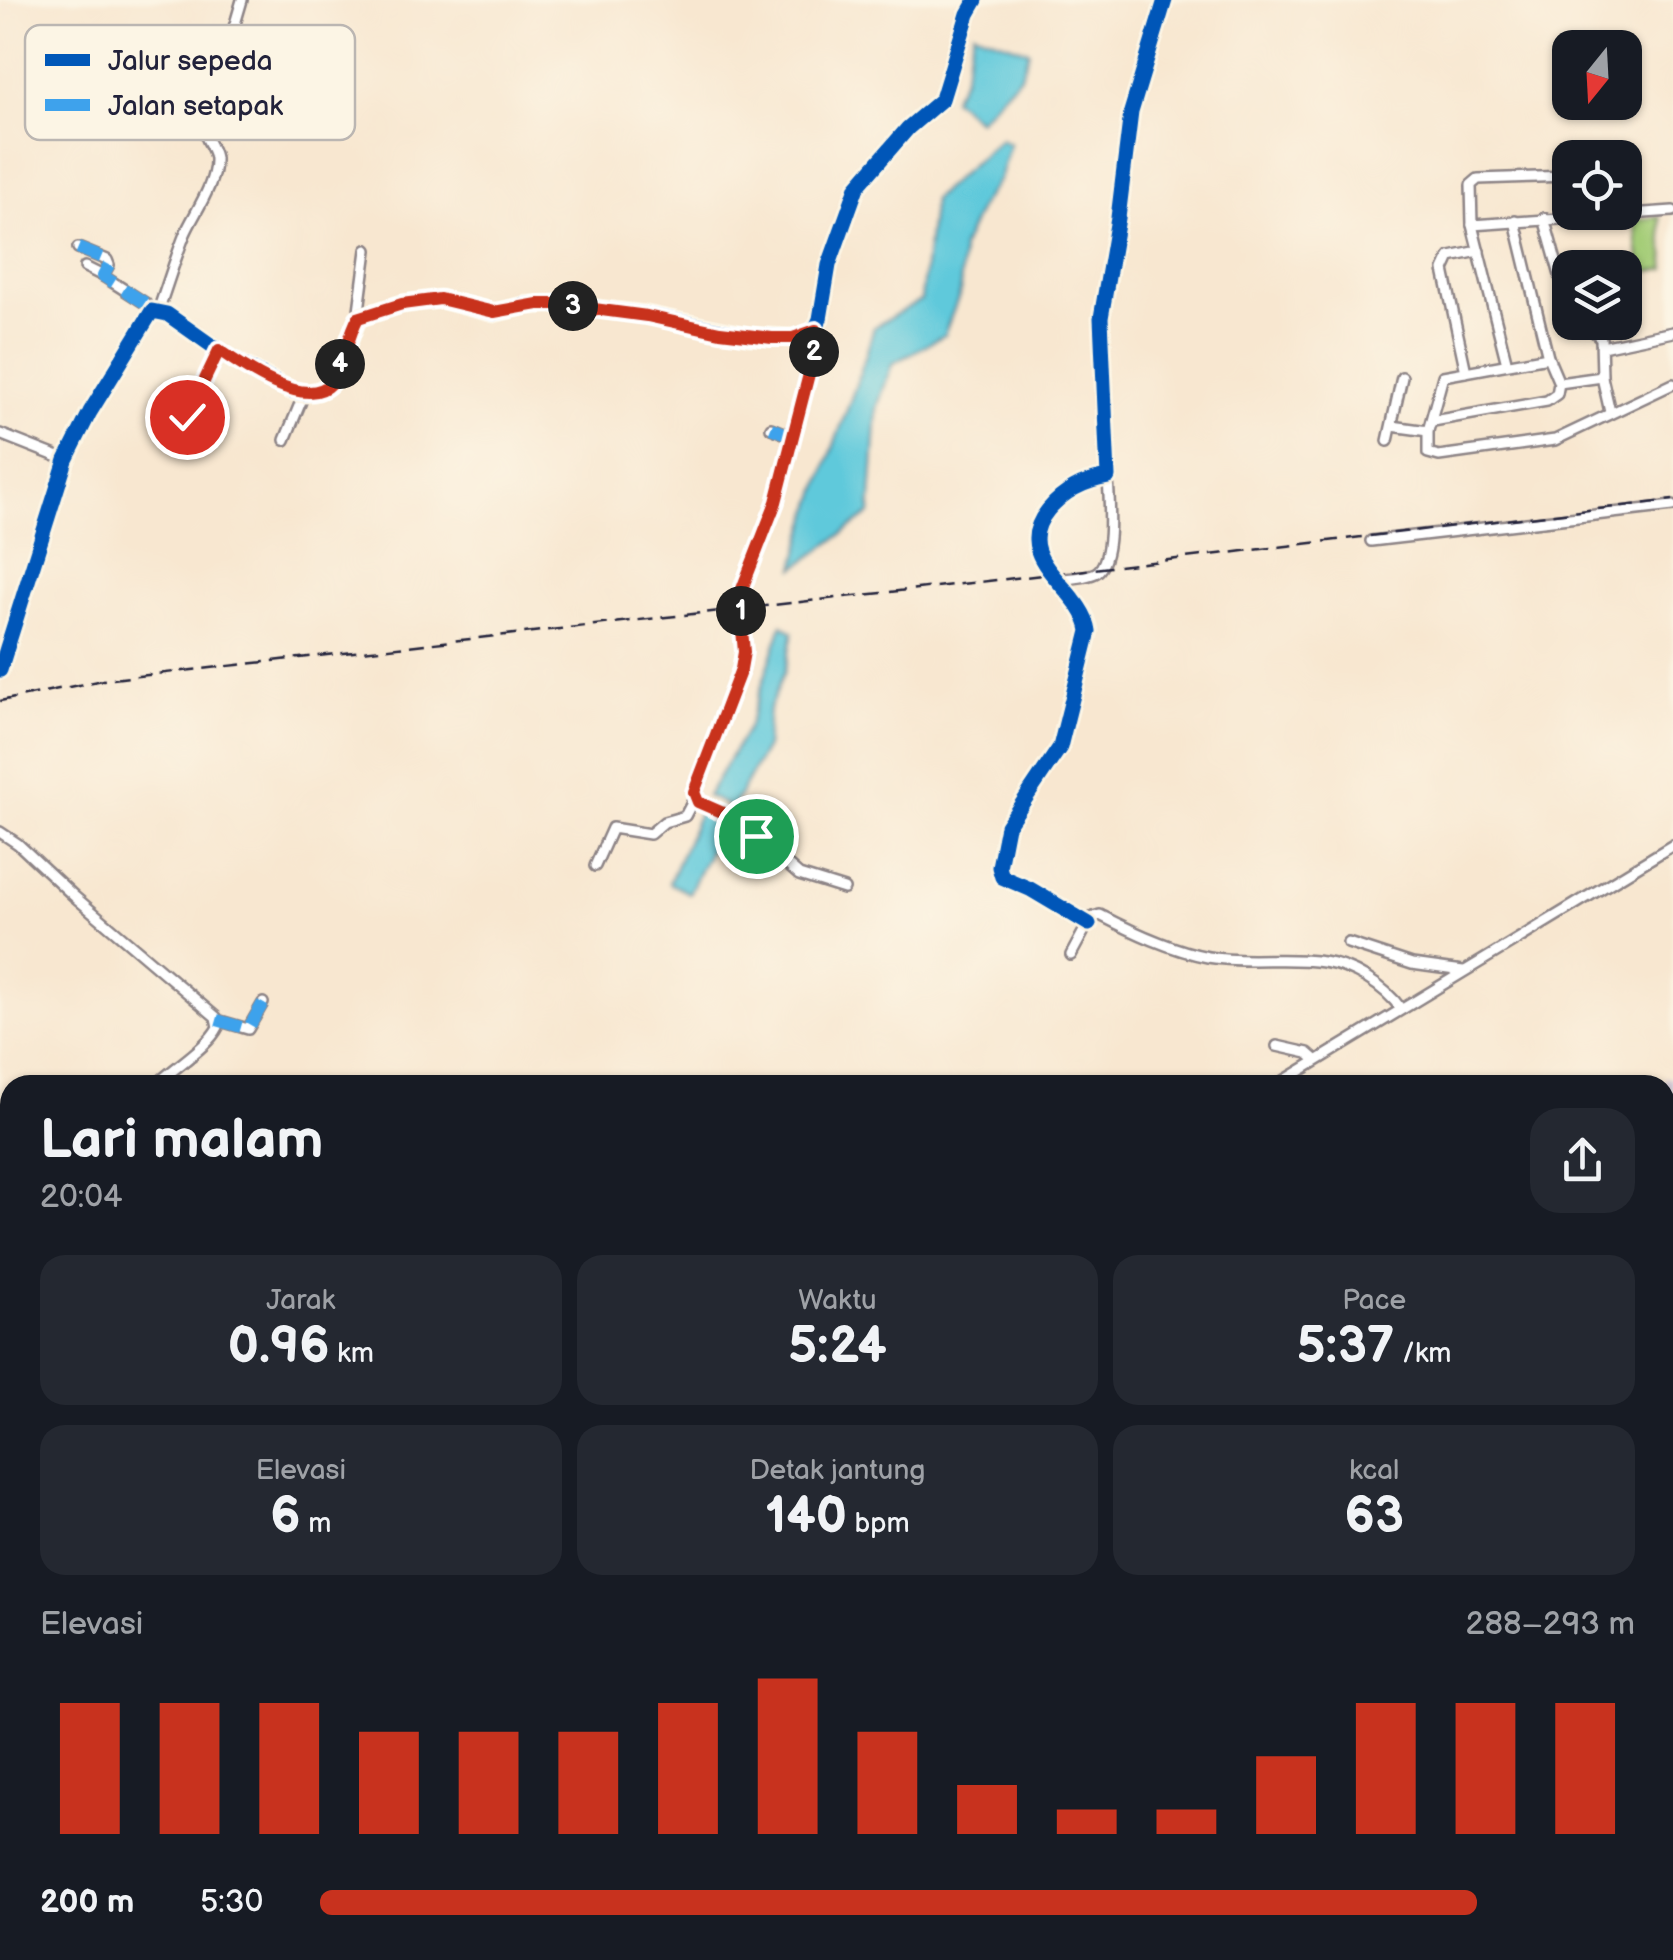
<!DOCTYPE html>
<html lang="id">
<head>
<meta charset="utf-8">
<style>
	:root { --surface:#171b24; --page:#242831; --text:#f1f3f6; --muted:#9ea1a6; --accent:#c8321e }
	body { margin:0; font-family:"Balsamiq Sans",sans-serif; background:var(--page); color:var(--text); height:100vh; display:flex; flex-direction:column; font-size:38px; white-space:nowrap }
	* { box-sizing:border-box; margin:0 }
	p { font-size:32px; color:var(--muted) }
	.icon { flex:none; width:55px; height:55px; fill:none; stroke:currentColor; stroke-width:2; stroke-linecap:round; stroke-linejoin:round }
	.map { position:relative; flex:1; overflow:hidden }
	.panel { position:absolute; left:0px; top:1075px; width:1675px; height:885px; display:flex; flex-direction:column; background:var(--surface); border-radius:30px 30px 0 0; box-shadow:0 2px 8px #0004 }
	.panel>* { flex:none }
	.needle { width:65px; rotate:198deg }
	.fabs { position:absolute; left:1552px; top:30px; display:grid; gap:20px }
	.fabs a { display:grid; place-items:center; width:90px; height:90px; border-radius:20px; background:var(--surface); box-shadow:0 2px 8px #0004; font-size:50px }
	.pin { position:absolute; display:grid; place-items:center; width:85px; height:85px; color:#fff; margin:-42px; border:5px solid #fff; border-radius:50%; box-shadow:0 2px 10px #0007 }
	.km { position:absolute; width:50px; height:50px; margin:-25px; border-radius:50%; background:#222; color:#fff; font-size:28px; line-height:50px; text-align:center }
	.round { display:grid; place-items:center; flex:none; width:105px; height:105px; border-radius:30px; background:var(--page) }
	.overview { display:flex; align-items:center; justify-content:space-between; height:170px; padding:0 40px }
	h1 { font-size:55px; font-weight:700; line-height:75px }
	.figures { display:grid; grid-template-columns:repeat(3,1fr); gap:15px; height:170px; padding:10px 40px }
	.figures div { display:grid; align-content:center; border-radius:25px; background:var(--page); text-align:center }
	.figures b { font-size:50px; font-weight:700 }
	.figures small { font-size:28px; font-weight:400 }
	.figures p { font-size:28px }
	.chart { height:280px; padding:20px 40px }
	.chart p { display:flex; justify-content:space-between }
	.chart svg { width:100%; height:180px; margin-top:10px; stroke:var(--accent); stroke-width:6 }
	ul { padding:0 40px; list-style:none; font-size:32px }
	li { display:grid; grid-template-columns:160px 120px 1fr; align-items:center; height:75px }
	li i { height:25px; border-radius:12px; background:var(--accent) }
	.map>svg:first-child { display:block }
	.industrial { fill:#cabfd6 }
	.green { fill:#a5cd78; stroke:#64785a; stroke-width:2.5 }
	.water { fill:#5fc9db; stroke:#40768b; stroke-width:2.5 }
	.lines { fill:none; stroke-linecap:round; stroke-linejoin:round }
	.minor-casing { stroke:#8d8486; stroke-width:14 }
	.minor { stroke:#fff; stroke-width:9 }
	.rail { stroke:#22223b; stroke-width:2.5; stroke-dasharray:15 8; stroke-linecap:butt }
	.quiet { stroke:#3ea2ec; stroke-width:12; stroke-dasharray:25 12; stroke-linecap:butt }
	.cycleway-casing { stroke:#fcf5e5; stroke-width:21 }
	.cycleway { stroke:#0057b8; stroke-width:15 }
	.route-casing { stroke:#fff; stroke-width:20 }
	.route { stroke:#c8321e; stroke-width:12 }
	.key { fill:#fcf5e5; stroke:#bbb6b2; stroke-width:2.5 }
	.key-label { font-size:28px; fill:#22223b }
</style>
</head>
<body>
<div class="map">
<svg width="1673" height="1960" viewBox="0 0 1673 1960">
	<rect width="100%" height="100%" fill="#fcf5e5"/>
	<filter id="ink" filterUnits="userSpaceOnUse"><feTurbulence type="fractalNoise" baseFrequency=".01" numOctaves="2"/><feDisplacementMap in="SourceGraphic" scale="20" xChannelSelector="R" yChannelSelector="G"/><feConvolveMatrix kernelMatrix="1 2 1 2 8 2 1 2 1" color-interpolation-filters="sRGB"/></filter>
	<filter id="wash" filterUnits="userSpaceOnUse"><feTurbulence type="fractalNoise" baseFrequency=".0048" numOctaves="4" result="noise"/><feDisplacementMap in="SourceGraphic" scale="40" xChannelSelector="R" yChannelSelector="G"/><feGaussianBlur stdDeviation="2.25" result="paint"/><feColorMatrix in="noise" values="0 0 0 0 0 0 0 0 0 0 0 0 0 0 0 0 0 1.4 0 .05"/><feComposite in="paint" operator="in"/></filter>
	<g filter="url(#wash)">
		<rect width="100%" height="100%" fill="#f8e7d0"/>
		<g class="industrial">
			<polygon points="1665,1077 1673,1079 1673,1387 1665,1385"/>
			<polygon points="1673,1491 1673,1608 1665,1603 1665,1506"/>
		</g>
		<polygon class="green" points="1660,217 1666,269 1641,272 1634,220"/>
		<g class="water">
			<polygon points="974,32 1029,51 1021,75 978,120 952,98 963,79"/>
			<path d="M1000,139L1010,144L999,179L980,206L962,247L960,293L944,335L892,364L877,408L870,514L795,568C814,485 852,409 874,327L921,300L933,199Z"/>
			<polygon points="782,625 793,632 785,671 769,709 766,747 732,808 707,796 748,728"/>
			<polygon points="700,811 723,824 689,893 669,883"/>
		</g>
	</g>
	<g filter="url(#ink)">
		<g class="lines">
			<defs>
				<g id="minor">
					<polyline points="1544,218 1570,311"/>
					<polyline points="1472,225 1673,211"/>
					<polyline points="78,248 107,260 109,265 103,276 145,303 152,311"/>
					<polyline points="85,267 103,276"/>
					<path d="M158,311C167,286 175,259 185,234C194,213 216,184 215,159C215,150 206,141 204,130L242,0"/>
					<polyline points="358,318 367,250"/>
					<polyline points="1583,322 1601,338 1602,377 1610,412"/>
					<polyline points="815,330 817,343 776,501 742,589 740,607 744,652 741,669 694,792 702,805 751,827 758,839 799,875 844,889"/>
					<polyline points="1602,347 1673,332"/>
					<polyline points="1548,357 1443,376 1428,431 1428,453 1439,456 1555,440 1673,384"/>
					<polyline points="1507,364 1472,225 1471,185 1478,179 1570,176"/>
					<polyline points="1466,372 1444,270 1450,257 1479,251"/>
					<polyline points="1559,383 1602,377"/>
					<polyline points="1433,421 1547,401 1557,394 1559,383 1548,357 1515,221"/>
					<polyline points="1392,426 1428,431"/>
					<polyline points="771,428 791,436"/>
					<polyline points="0,434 66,460"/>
					<polyline points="285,440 304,394"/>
					<polyline points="1388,441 1402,377"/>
					<polyline points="174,451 219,350"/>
					<polyline points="1371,541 1673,506"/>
					<path d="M1057,580C1068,578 1088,578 1097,572C1115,558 1109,499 1108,477"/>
					<path d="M0,670L66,460L90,412L152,311L167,314L225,355L292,391C308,395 320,393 332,382L358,318L402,304L440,299L494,313L527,305L557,304L647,315L749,336L793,338L808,334L815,330L820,319L829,265L857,187L908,128L942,99L968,14L976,0"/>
					<path d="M0,832L18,844L75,897L216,1017L218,1027C208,1047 173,1068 156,1085"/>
					<polyline points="595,866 612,828 650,834 664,822 685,816 695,797"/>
					<path d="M1089,924L1030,889L1002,877L999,867L1007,826L1060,747L1089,631C1083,587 1007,560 1048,510C1064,491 1083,481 1108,477L1101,318L1118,218L1131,112L1165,0"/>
					<polyline points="1348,943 1412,964 1463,971"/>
					<path d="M1071,955L1091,918L1100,915C1133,932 1171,950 1208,957C1246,964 1285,956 1323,962C1352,966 1385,986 1401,1009"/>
					<polyline points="217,1020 248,1029 263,1003"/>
					<polyline points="1277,1046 1308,1053 1316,1060"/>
					<polyline points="1277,1085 1673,845"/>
					<polyline points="0,1233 10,1236"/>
					<polyline points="0,1417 10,1411"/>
					<polyline points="0,1831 5,1815"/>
				</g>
			</defs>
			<use href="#minor" class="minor-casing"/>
			<use href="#minor" class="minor"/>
			<polyline class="rail" points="0,701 103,680 1051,574 1673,500"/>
			<g class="quiet">
				<polyline points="78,248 107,260 109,265 103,276 145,303 152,311"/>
				<polyline points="771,428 791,436"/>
				<polyline points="217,1020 248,1029 263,1003"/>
			</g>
			<defs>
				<g id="cycleway">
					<path d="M0,670L66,460L90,412L152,311L167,314L225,355L292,391C308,395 320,393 332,382L358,318L402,304L440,299L494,313L527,305L557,304L647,315L749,336L793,338L808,334L815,330L820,319L829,265L857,187L908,128L942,99L968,14L976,0"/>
					<path d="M1089,924L1030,889L1002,877L999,867L1007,826L1060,747L1089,631C1083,587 1007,560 1048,510C1064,491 1083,481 1108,477L1101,318L1118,218L1131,112L1165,0"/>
				</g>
			</defs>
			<use href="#cycleway" class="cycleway-casing"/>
			<use href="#cycleway" class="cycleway"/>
		</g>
	</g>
	<g class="lines" filter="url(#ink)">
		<defs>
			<path id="route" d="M187,417L219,350C242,366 306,411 331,383C345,366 347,337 358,318L402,304L440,299L494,312L538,304H556L647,316L720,332L772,338H793L816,330L817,343L776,502L742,589L740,607L744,652L741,669L694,792L698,802L746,823L756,836"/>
		</defs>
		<use href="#route" class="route-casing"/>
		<use href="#route" class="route"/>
	</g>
	<rect x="25" y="25" width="330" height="115" rx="15" class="key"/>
	<rect x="45" y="54" width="45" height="12" fill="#0057b8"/>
	<rect x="45" y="99" width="45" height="12" fill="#3ea2ec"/>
	<g class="key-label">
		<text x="108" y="70">Jalur sepeda</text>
		<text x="108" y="115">Jalan setapak</text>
	</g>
</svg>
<div class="fabs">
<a><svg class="needle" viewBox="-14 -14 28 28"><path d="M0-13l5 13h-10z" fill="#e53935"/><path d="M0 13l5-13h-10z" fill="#9ea1a6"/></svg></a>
<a><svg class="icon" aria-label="locate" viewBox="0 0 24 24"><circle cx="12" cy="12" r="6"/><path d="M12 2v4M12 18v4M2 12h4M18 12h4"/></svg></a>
<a><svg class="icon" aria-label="layers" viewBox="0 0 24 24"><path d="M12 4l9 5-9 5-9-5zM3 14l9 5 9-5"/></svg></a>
</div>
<div class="pin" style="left:756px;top:836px;background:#1e9e55"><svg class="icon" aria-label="arrive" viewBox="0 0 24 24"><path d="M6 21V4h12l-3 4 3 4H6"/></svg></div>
<div class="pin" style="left:187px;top:417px;background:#d93025"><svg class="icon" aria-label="check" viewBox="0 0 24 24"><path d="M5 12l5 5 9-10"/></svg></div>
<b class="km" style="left:741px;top:611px">1</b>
<b class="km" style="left:814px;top:352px">2</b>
<b class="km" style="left:573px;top:306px">3</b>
<b class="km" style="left:340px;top:364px">4</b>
<section class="panel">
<div class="overview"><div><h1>Lari malam</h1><p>20:04</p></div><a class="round"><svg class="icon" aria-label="share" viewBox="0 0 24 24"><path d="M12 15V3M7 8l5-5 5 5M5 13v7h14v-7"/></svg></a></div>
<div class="figures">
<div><p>Jarak</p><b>0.96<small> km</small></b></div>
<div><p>Waktu</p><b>5:24</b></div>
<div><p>Pace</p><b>5:37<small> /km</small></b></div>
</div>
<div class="figures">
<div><p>Elevasi</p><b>6<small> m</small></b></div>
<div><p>Detak jantung</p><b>140<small> bpm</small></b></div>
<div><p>kcal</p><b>63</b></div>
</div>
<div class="chart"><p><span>Elevasi</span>288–293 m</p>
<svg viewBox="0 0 160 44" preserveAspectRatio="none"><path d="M5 44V12M15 44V12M25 44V12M35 44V19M45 44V19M55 44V19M65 44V12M75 44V6M85 44V19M95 44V32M105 44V38M115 44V38M125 44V25M135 44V12M145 44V12M155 44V12"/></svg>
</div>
<ul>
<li><b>200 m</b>5:30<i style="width:88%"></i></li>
</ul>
</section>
</div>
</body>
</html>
